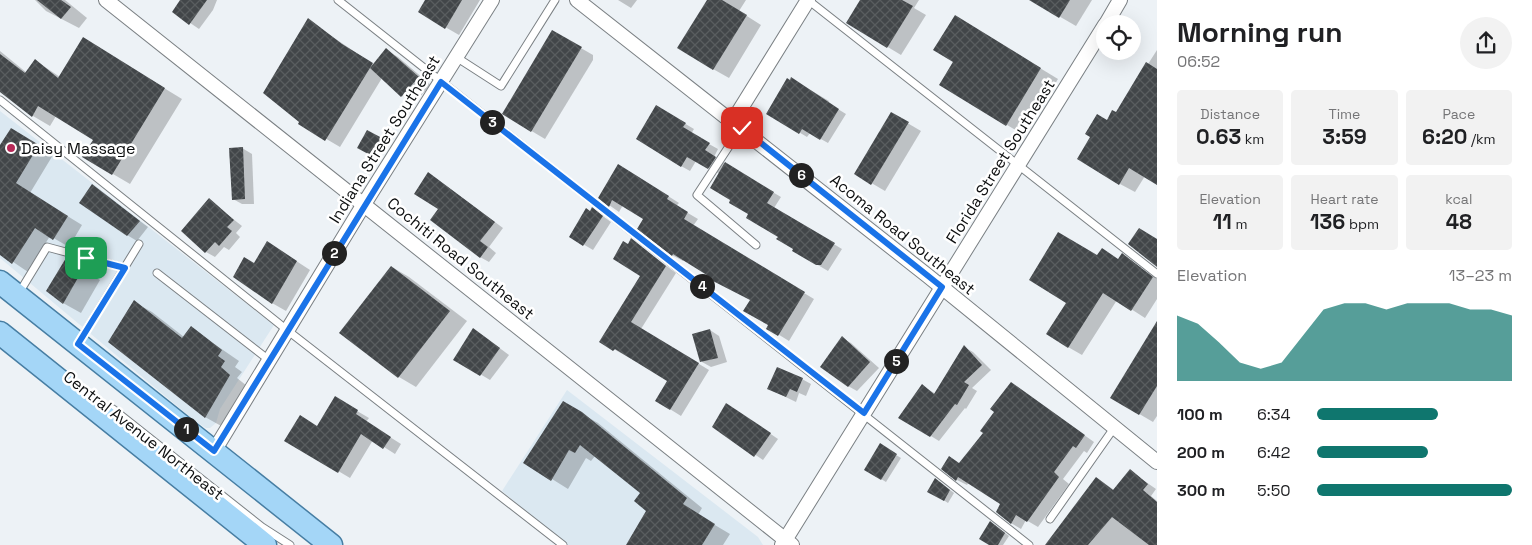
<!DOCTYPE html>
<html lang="en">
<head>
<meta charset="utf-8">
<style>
	:root { --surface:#fff; --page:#f2f2f2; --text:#202124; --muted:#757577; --accent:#0f766e }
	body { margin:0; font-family:"Space Grotesk",sans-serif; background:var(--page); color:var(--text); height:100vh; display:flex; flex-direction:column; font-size:19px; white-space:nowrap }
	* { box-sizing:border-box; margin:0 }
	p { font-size:16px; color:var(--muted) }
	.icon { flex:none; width:28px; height:28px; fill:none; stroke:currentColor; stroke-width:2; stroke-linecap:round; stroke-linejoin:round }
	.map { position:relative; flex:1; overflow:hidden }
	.drawer { display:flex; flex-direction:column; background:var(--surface); width:375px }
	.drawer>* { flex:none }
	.fabs { position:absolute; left:1096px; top:15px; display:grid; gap:10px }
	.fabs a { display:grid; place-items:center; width:45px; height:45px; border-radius:50%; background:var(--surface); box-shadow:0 5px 20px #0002; font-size:25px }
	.pin { position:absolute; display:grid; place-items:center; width:42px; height:42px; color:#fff; margin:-21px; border-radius:10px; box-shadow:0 2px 8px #0006 }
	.km { position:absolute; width:25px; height:25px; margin:-12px; border-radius:50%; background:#222; color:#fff; font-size:14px; line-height:25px; text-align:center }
	.round { display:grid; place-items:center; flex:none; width:52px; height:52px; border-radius:26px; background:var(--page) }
	.overview { display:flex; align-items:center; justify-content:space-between; height:85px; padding:0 20px }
	h1 { font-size:28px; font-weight:700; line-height:38px }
	.figures { display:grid; grid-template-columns:repeat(3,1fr); gap:8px; height:85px; padding:5px 20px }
	.figures div { display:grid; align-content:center; border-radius:5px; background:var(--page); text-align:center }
	.figures b { font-size:21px; font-weight:700 }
	.figures small { font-size:14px; font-weight:400 }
	.figures p { font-size:14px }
	.chart { height:140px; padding:10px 20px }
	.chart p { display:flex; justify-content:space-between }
	.chart svg { width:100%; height:90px; margin-top:5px; fill:var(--accent); opacity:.7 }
	ul { padding:0 20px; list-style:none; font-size:16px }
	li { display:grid; grid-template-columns:80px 60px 1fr; align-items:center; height:38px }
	li i { height:12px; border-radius:6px; background:var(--accent) }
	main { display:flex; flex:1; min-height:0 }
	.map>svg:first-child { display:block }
	.built { fill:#dbe8f1 }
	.shadow { fill:#0003 }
	.building { fill:url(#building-cross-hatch) }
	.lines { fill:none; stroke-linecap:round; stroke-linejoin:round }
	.service-casing { stroke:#7b8084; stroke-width:9 }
	.minor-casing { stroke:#7b8084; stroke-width:16 }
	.primary-casing { stroke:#477ea3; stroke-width:25 }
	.service { stroke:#fff; stroke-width:7 }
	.minor { stroke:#fff; stroke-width:14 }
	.primary { stroke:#a4d6f7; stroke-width:22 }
	.route-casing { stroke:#fff; stroke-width:10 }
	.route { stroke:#1a73e8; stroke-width:6 }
	.poi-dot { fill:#b72958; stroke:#fff; stroke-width:2 }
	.labels { text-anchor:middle; stroke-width:5; stroke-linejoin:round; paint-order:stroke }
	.street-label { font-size:16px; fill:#0c0e0f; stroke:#fff }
	.poi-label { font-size:16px; fill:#0c0e0f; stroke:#fff; text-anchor:start }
</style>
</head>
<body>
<main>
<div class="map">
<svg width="1157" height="545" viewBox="0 0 1157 545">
	<defs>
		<pattern id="building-cross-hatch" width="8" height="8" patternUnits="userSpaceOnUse" patternTransform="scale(1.25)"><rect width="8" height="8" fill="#424649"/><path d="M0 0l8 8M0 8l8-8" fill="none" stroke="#595d5f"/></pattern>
	</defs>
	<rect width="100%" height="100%" fill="#edf2f6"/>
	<g class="built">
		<polygon points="0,111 274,325 220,409 216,423 210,428 206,428 195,421 0,258"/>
		<polygon points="567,390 758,537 763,545 565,545 502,491"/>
	</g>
	<g class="shadow">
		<polygon points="35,0 65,0 87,18 79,28 46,11"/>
		<polygon points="182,0 217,0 213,10 199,29 174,12"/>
		<polygon points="427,0 480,0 459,35 419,12"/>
		<polygon points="618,0 637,0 631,8"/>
		<polygon points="708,0 746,0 739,11 761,25 729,78 713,69"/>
		<polygon points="861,0 919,0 914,8 926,15 901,55 848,23"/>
		<polygon points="1031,0 1092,0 1076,26"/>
		<polygon points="308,20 374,65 386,50 398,57 431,85 414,103 402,96 382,78 340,147 299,123"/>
		<polygon points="972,27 1058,79 1024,135 940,85"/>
		<polygon points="553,32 593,55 593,60 545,139 503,114"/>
		<polygon points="100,49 182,99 130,184 84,157 95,139 56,116 50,126 33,116 0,90 0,51 27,73 36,61 60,77"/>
		<polygon points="1157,50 1157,183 1145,176 1135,192 1120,184 1107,121 1116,114"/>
		<polygon points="792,79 829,101 828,103 846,114 828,143 810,133 807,137 767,113"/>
		<polygon points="657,107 694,129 691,134 718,149 714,157 781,197 774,208 842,249 828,271 794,251 795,249 732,199 720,174 696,161 690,171 681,166"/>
		<polygon points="892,114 921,131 885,191 856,174"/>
		<polygon points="368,131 386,142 377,157 359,147"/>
		<polygon points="26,138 53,155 30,193 82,225 69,247 50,236 28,272 0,253 0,148"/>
		<polygon points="242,148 252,154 254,204 242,204 233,199"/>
		<polygon points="629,171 679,203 676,206 698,219 693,226 814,299 789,341 768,328 770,325 751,300 684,259 683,261 672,255 638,229 645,218 623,205 619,212 599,198"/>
		<polygon points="437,179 503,228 489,247 496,253 489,262 480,257 440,209"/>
		<polygon points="92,186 148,227 137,241 127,235"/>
		<polygon points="209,200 242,226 236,233 240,237 229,250 224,247 215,257 206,252"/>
		<polygon points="593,209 611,222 593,250 571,237"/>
		<polygon points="632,240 676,273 641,329 709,370 681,416 657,401 669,380 601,342 642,275 628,246"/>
		<polygon points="281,251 310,270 286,311 272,303"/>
		<polygon points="1122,255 1157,279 1157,299 1145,318 1117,300 1082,355 1068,347 1097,257 1119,260"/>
		<polygon points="67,260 100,280 81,313 63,303"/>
		<polygon points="392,267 409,277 467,321 416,387 399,377"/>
		<polygon points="134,302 152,312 184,337 191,328 239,361 235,367 242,372 237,378 247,386 223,427 205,417"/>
		<polygon points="1157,329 1157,416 1153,422 1112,398"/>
		<polygon points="710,330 719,336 727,362 711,367 702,362"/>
		<polygon points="482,335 509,355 490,380 455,359"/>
		<polygon points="842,338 851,343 879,368 857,391 848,386"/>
		<polygon points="964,347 973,352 991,370 972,388 977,391 966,409 965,408 939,441 900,417 922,386 936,394"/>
		<polygon points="802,379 811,384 806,396 799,393 796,402 769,389"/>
		<polygon points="1011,383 1094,442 1087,453 1084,451 1063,479 1069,484 1038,527 1026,520 1021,529 1011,523 1002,504 969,482 967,485 957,480 943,469 960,464 985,433"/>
		<polygon points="335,398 369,418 366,422 401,444 395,454 373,440 350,478 286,440 318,427"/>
		<polygon points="563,403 598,423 702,508 698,515 730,534 723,545 627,545 648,511 642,493 595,456 591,461 586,458 568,489 552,479"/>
		<polygon points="734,409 778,439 763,460 713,426"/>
		<polygon points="880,445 901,458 886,482 865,469"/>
		<polygon points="1130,471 1156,489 1151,496 1157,501 1157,545 1046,545 1097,478 1114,490"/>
		<polygon points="940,482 954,493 948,503 929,491"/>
		<polygon points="995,525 1009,536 1003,545 991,545"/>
	</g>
	<g class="building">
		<polygon points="37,0 61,0 71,7 61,19"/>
		<polygon points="180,0 207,0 189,25 172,12"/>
		<polygon points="425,0 462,0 445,29 418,12"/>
		<polygon points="707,0 722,0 747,15 713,70 677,48"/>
		<polygon points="860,0 902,0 913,6 887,48 846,23"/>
		<polygon points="1029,0 1070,0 1059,18"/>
		<polygon points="955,15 1041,68 1006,126 939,85 953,62 933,50"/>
		<polygon points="308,18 342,44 373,63 325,141 298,124 299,122 263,93"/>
		<polygon points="552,30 582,47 531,132 502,114"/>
		<polygon points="83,37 165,88 112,175 82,157 93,140 38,106 32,117 0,92 0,54 25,73 35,59 58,78"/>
		<polygon points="386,48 419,77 401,97 370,68"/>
		<polygon points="1146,62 1157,69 1157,185 1129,168 1119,185 1077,159 1090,137 1085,134 1097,114 1107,120 1112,110 1116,112"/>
		<polygon points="791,77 839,109 820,140 802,129 799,134 766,114 787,78 790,80"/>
		<polygon points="656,105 686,123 683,127 710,143 705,150 716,157 708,169 687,157 681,167 636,139"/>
		<polygon points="891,112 909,122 871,185 854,174"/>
		<polygon points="11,128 39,145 16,183 68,216 53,240 35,228 12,264 0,255 0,145"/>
		<polygon points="367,130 382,138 372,156 357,148"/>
		<polygon points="243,147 245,199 232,200 229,148"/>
		<polygon points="725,162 774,192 767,203 835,243 821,265 816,265 792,251 793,249 776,239 778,237 746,218 748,214 729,203 730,200 710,188"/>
		<polygon points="618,164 669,196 667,199 688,212 684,219 805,292 778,336 766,329 768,325 743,311 750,300 709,279 710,277 673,254 672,256 637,229 643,219 612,200 609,207 598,198"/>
		<polygon points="428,172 495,222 480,241 488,247 480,258 430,220 438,209 414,194"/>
		<polygon points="92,184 140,221 127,236 79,203"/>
		<polygon points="209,198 234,220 227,227 232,231 219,246 215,242 205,253 181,231"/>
		<polygon points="592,207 603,216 583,246 569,237 586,208 590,211"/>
		<polygon points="1139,228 1157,239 1157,267 1128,244"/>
		<polygon points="1058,232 1097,255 1102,248 1118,259 1122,253 1153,277 1131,311 1103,293 1068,348 1046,334 1066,303 1029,280"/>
		<polygon points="631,238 666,266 631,322 699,363 670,410 655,401 667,381 615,349 613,351 599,342 640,276 613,259 623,241 628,244"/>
		<polygon points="267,241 297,261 272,304 233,277 244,257 254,263"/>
		<polygon points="66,258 83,269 63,304 46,291"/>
		<polygon points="391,266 450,311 398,378 339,333"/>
		<polygon points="134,300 182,338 191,326 222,350 218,356 225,361 221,367 230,375 205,418 108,342"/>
		<polygon points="1157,321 1157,386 1139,415 1110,398"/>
		<polygon points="473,328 500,348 480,376 453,360"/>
		<polygon points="710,329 718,358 700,362 692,334"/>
		<polygon points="842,336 870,362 848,387 820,367"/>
		<polygon points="964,345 982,365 964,382 969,385 957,405 955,404 930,437 898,418 922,384 934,394"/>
		<polygon points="777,367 803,378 797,392 790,389 786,397 767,389"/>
		<polygon points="1011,382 1085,435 1076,448 1073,446 1054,472 1059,477 1027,522 1016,515 1011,524 996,512 1000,504 958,477 956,481 941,469 949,456 959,463 983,433 980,431 994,412 990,409"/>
		<polygon points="335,396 358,410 356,414 391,437 383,449 361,434 338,473 284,441 300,415 317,426"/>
		<polygon points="563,401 582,412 687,498 683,504 715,524 702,545 626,545 646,511 634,501 640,493 580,445 575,453 569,450 551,481 523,463"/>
		<polygon points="726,403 771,433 754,457 712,427"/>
		<polygon points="880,443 897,454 881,480 864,470"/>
		<polygon points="1130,469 1148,484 1143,490 1157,502 1157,545 1149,545 1112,517 1088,545 1045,545 1096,477 1113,490"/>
		<polygon points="935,478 950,490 944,501 927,492"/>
		<polygon points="990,521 1005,533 998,545 989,545 979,539"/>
	</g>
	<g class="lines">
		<defs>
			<g id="service">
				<polyline points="338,0 1029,545"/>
				<polyline points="808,0 1157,274"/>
				<polyline points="456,57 501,86 555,0"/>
				<polyline points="0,100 287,330 563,545"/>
				<polyline points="741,128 697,195 756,245"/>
				<polyline points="157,273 269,360"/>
				<polyline points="19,293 47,247 125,268"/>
				<polyline points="79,342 139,244"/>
				<polyline points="113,409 262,527 290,545"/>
				<polyline points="1050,519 1114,428"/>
			</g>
			<g id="minor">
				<polyline points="106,0 792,545"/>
				<polyline points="577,0 928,276 1157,462"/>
				<polyline points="1106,24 1120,0"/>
				<polyline points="733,121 808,0"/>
				<polyline points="214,451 364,204 492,0"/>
				<polyline points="782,545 1105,25"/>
			</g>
			<g id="primary">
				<polyline points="0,282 331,545"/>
				<polyline points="0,333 265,545"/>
			</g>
		</defs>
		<use href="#service" class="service-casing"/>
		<use href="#minor" class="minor-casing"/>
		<use href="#primary" class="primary-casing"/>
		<use href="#service" class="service"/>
		<use href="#minor" class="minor"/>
		<use href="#primary" class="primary"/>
	</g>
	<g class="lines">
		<defs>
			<polyline id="route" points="86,258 125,268 78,344 214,451 441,82 864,413 942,287 742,128"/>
		</defs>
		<use href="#route" class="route-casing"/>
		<use href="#route" class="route"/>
	</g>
	<circle class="poi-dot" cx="11" cy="148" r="5"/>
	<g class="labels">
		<g class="street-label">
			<text transform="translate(384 139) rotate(-58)" y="6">Indiana Street Southeast</text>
			<text transform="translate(1000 161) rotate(-58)" y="6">Florida Street Southeast</text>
			<text transform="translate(903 234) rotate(39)" y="6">Acoma Road Southeast</text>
			<text transform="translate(461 258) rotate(39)" y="6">Cochiti Road Southeast</text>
			<text transform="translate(144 435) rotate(38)" y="6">Central Avenue Northeast</text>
		</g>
		<g class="poi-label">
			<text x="21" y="154">Daisy Massage</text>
		</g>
	</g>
</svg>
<div class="fabs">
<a><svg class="icon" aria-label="locate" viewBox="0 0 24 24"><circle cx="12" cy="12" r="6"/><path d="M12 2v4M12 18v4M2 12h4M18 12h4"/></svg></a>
</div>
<div class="pin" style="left:86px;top:258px;background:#1e9e55"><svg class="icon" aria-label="arrive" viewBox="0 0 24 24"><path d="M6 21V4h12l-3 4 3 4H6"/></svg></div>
<div class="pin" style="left:742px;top:128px;background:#d93025"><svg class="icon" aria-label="check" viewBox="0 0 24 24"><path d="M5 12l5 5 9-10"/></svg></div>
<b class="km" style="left:186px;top:429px">1</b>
<b class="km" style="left:334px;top:253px">2</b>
<b class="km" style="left:492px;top:122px">3</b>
<b class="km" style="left:702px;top:286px">4</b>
<b class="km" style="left:896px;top:361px">5</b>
<b class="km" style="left:801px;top:175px">6</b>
</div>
<section class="drawer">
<div class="overview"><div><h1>Morning run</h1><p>06:52</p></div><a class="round"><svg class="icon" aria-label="share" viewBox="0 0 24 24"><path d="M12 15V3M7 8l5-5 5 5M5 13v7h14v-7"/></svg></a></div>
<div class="figures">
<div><p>Distance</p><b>0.63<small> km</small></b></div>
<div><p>Time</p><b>3:59</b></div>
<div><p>Pace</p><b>6:20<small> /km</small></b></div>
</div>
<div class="figures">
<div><p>Elevation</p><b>11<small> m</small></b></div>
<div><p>Heart rate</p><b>136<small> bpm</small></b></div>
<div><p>kcal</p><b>48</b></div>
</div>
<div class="chart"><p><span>Elevation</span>13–23 m</p>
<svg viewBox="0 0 160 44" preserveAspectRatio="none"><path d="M0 44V12L10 16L20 25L30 35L40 38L50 35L60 22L70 9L80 6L90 6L100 9L110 6L120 6L130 6L140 9L150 9L160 12V44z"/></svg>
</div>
<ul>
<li><b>100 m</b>6:34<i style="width:62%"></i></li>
<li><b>200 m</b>6:42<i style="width:57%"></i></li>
<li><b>300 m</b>5:50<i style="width:100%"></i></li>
</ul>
</section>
</main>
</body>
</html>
